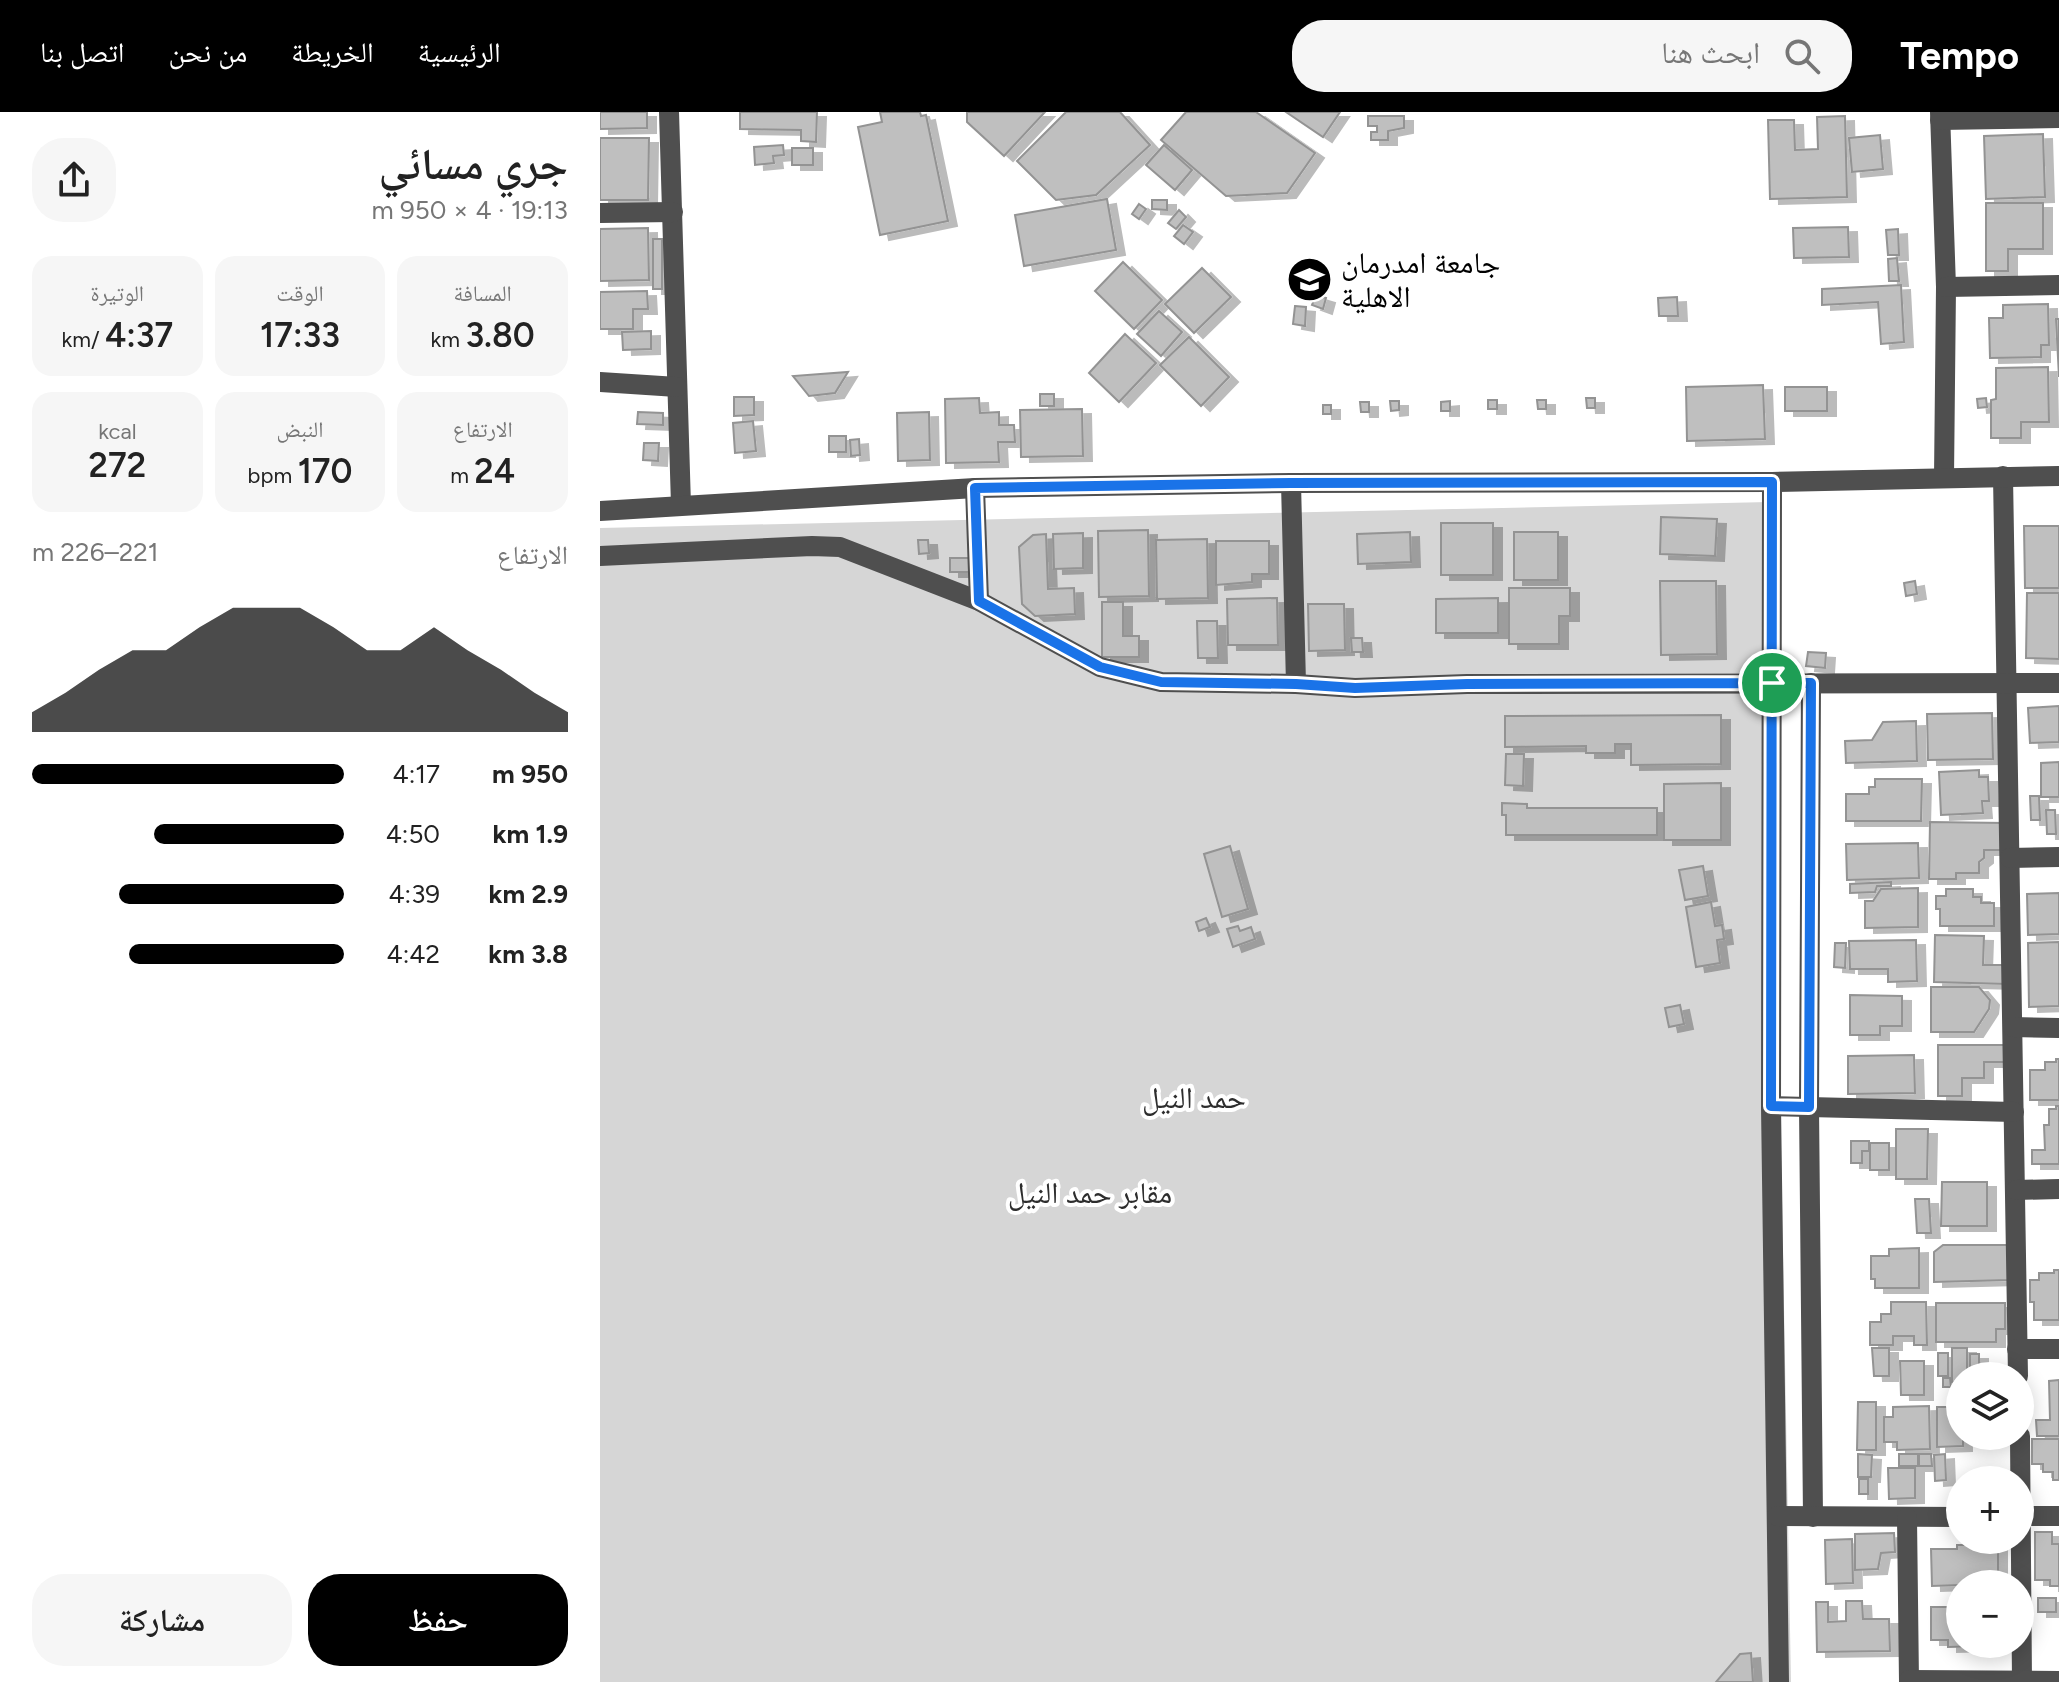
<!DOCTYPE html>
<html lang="ar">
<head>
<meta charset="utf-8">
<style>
	:root { --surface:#fff; --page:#f6f6f6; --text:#222; --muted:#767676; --accent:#000 }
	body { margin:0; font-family:Figtree,"Noto Naskh Arabic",sans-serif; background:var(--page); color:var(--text); direction:rtl; height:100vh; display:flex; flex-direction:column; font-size:30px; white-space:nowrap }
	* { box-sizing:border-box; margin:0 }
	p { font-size:26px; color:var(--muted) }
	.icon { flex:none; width:44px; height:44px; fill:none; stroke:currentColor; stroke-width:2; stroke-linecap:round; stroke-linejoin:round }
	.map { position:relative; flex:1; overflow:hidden; direction:ltr }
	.details { display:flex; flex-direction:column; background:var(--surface); width:600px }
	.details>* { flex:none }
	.controls { position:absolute; left:1346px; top:1250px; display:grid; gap:16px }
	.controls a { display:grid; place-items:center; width:88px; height:88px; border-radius:50%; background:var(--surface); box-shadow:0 4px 20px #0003; font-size:40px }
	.pin { position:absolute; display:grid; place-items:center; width:68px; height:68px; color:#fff; margin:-34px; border:4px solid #fff; border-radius:50%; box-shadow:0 2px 8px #0007 }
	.round { display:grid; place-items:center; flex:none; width:84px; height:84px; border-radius:32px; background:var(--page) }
	.overview { display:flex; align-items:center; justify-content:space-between; height:136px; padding:0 32px }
	h1 { font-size:44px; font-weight:600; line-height:60px }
	.metrics { display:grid; grid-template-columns:repeat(3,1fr); gap:12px; height:136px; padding:8px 32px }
	.metrics div { display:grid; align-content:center; border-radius:20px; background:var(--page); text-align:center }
	.metrics b { font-size:34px; font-weight:600 }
	.metrics small { font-size:22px; font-weight:400 }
	.metrics p { font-size:22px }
	.chart { height:224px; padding:16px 32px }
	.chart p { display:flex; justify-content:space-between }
	.chart svg { width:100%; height:144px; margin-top:8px; fill:var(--accent); opacity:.7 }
	.button { display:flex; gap:16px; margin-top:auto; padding:16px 32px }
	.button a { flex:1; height:92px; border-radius:32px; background:var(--accent); color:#fff; font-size:32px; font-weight:600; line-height:92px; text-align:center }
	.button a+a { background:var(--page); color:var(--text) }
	ul { padding:0 32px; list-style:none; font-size:26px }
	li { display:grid; grid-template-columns:128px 96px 1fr; align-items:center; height:60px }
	li i { height:20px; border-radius:10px; background:var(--accent) }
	header { display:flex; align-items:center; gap:48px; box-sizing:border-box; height:112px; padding:0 40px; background:var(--accent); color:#fff }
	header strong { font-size:38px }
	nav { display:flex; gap:44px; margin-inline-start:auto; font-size:28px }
	.search { width:560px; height:72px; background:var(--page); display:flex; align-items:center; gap:20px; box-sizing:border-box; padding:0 28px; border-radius:32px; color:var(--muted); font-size:30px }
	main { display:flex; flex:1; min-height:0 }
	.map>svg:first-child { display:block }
	.green { fill:#d6d6d6 }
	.building { fill:#bfbfbf; stroke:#939393; stroke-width:2; filter:url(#shadow) }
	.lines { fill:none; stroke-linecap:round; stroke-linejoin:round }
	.minor { stroke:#4f4f4f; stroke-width:20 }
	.route-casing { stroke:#fff; stroke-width:16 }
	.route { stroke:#1a73e8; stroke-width:10 }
	.labels { text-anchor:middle; stroke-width:8; stroke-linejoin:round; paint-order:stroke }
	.poi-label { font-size:30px; fill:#000; stroke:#fff; text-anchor:start }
	.park-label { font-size:30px; fill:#2d2d2d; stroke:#fff }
</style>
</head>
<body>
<header>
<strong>Tempo</strong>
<div class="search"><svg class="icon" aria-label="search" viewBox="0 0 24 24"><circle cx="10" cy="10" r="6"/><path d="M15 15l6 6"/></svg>ابحث هنا</div>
<nav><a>الرئيسية</a><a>الخريطة</a><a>من نحن</a><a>اتصل بنا</a></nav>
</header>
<main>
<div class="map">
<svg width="1459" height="1570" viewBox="0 0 1459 1570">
	<defs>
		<filter id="shadow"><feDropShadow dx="9" dy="5" stdDeviation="0" flood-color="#0004"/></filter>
	</defs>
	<rect width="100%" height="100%" fill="#fff"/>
	<polygon class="green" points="1169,390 1191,1570 0,1570 0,416"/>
	<g class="building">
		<polygon points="0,0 47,0 47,16 0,17"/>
		<polygon points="140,0 217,0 216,30 201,29 201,18 140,17"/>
		<polygon points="280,0 320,0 321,4 326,3 348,109 280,123 258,15 282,10"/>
		<polygon points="367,0 445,0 404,44 367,10"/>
		<polygon points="466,0 520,0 550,33 496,83 456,88 417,49"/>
		<polygon points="586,0 656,0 715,41 687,81 626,84 561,28"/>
		<polygon points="686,0 740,0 723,25"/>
		<polygon points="768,4 804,4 804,16 788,19 788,28 771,28 771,20 777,20 777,14 768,14"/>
		<polygon points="1245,4 1247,85 1170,87 1168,8 1194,8 1195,38 1218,37 1217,5"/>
		<polygon points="1443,22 1445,85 1386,87 1384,24"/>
		<polygon points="1280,23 1283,57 1252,60 1249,26"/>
		<polygon points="0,26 49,26 48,88 0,88"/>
		<polygon points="183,33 184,43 173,44 174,51 155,53 154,35"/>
		<polygon points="564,33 592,58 575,78 546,53"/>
		<rect x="192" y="36" width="21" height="17"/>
		<polygon points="507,87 516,138 424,154 415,103"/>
		<polygon points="552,88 567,88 567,98 552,97"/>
		<polygon points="1386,91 1443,91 1443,137 1408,137 1408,159 1386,159"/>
		<polygon points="539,92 546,97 539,107 532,102"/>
		<polygon points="579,98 586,105 576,117 568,111"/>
		<polygon points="583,113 593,120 584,132 574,124"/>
		<polygon points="1248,115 1249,145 1194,146 1193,116"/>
		<polygon points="48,116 49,168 0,169 0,117"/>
		<polygon points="1298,117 1299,143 1288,143 1286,118"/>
		<rect x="53" y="127" width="9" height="50"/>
		<polygon points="1297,146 1299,169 1289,169 1288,147"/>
		<polygon points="523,150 562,188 534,217 495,179"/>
		<polygon points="602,156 631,185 594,221 565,192"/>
		<polygon points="1301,173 1304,230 1281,232 1278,190 1222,193 1222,177"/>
		<polygon points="47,179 48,197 33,197 33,217 0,217 0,180"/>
		<polygon points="716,183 726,186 723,197 712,193"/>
		<polygon points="1077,185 1078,204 1059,204 1058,186"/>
		<polygon points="1448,192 1449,233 1441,233 1441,245 1390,246 1389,206 1403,206 1403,193"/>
		<polygon points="695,194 706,195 705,214 693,212"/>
		<polygon points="559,199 582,220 561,244 537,222"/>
		<polygon points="1456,207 1459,207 1459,265"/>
		<polygon points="51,219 51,237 23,238 22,220"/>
		<polygon points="525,222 556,251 519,290 489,261"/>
		<polygon points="589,225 629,265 601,294 560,253"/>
		<polygon points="1448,255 1449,310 1421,310 1421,326 1391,326 1391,288 1396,287 1396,256"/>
		<polygon points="248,260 235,281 209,284 193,264"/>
		<polygon points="1163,273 1165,327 1087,329 1086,275"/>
		<rect x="1185" y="275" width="42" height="24"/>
		<rect x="440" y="282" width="14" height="12"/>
		<polygon points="134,285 154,285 154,303 134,304"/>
		<polygon points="379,286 380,301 399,300 399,313 414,313 415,330 398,330 399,350 346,351 345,287"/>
		<polygon points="986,286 995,286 995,296 987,296"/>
		<polygon points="1386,286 1387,295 1378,296 1377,287"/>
		<rect x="888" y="288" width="9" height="9"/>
		<polygon points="937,288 946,288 946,297 938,297"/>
		<polygon points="790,289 799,289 799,298 791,299"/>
		<polygon points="850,289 850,299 841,299 841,290"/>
		<polygon points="760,290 769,290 769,300 761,300"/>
		<rect x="723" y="293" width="8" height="9"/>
		<polygon points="482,297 483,344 421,345 420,298"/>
		<polygon points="38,300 63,301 63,313 37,312"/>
		<polygon points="329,300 330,348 298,349 297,301"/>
		<polygon points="153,309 156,339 135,341 133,311"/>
		<rect x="229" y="324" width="17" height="16"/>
		<polygon points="259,327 260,343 251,344 250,328"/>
		<polygon points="44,331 59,331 58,349 43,348"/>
		<polygon points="1061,405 1117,407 1115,444 1060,442"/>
		<rect x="841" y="411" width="52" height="52"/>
		<polygon points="1424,414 1459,414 1459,476 1425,476"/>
		<polygon points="548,418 549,484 499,485 498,419"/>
		<polygon points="810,420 811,450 758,452 757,422"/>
		<rect x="914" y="420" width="44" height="48"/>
		<polygon points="483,421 483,456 454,457 453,422"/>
		<polygon points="446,422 448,477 474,476 475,502 435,504 422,492 419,435 433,423"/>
		<polygon points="607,427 608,486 557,487 556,428"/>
		<polygon points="318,428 328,428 329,441 319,442"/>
		<polygon points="616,429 669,429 669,462 652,462 652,470 616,473"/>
		<rect x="350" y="446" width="21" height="14"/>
		<polygon points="1060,469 1116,469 1117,542 1061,543"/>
		<polygon points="1315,469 1317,482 1306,484 1304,471"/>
		<polygon points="909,476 970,476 970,504 959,504 959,532 909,532"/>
		<polygon points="1427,481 1459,481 1459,547 1426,546"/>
		<polygon points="677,486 678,533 628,533 627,487"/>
		<polygon points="898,486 898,521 836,521 836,487"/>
		<polygon points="502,490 523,490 523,524 539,524 539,545 502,545"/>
		<polygon points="708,492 744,492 745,538 709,539"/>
		<polygon points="597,509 617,509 618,546 598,546"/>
		<polygon points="751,526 762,526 763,540 752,540"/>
		<polygon points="1208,540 1226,541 1225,556 1206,554"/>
		<polygon points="1459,594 1459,630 1430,631 1428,596"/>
		<polygon points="1392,601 1393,647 1328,648 1327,602"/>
		<polygon points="1121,603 1121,652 1031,653 1031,632 1015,632 1015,641 986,641 986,634 905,635 905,604"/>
		<polygon points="1316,609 1317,649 1246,651 1245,629 1272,628 1283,610"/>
		<polygon points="906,642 924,642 923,674 905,673"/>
		<polygon points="1459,650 1459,685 1441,685 1441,651"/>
		<polygon points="1379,658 1379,665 1388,665 1389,689 1382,689 1383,701 1341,703 1339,660"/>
		<polygon points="1275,667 1322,667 1321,709 1246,709 1246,682 1269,682 1269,675 1275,675"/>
		<polygon points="1121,671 1121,728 1064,728 1064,672"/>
		<polygon points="1430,684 1439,684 1440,708 1431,708"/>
		<polygon points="902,691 927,692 927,696 1057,696 1057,723 906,723 906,703 902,703"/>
		<polygon points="1446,698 1455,698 1456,722 1447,722"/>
		<polygon points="1330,710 1405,711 1405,738 1384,738 1384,746 1379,750 1379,761 1356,761 1356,767 1329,767"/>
		<polygon points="1318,731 1319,766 1247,768 1246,732"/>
		<polygon points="630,734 648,797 622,805 604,742"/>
		<polygon points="1103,754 1108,784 1085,788 1079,758"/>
		<polygon points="1291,770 1291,774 1277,774 1275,780 1250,781 1250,772"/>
		<polygon points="1318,776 1318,815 1265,816 1265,789 1273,789 1281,777"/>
		<polygon points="1346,777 1373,777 1373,785 1381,785 1381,791 1394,791 1394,814 1340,814 1340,797 1336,797 1336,784 1346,784"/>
		<polygon points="1459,781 1459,822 1428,823 1427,782"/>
		<polygon points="1111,790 1115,814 1122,813 1124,827 1117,828 1120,851 1096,855 1086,795"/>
		<polygon points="606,806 610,815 599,819 596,810"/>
		<polygon points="638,814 640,819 651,815 655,827 633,835 627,817"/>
		<polygon points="1335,823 1384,824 1383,853 1407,853 1407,872 1334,870"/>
		<polygon points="1316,828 1317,869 1288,870 1288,857 1250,857 1249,829"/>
		<polygon points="1459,830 1459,894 1429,895 1428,831"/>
		<polygon points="1235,831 1246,831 1245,856 1234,855"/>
		<polygon points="1331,875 1379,875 1390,888 1389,897 1374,920 1331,920"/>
		<polygon points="1250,883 1302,884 1302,914 1280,914 1280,923 1250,923"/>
		<polygon points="1080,893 1084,912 1069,915 1065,896"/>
		<polygon points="1338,933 1404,933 1404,950 1384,950 1384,966 1362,966 1362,984 1338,984"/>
		<polygon points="1314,943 1315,981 1248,982 1248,944"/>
		<polygon points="1456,947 1459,947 1459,988 1430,988 1430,958 1445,958 1445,950 1456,950"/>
		<polygon points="1456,994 1459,994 1459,1052 1432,1052 1432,1038 1445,1038 1444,1013 1449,1013 1449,997 1456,997"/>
		<polygon points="1296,1017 1328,1017 1327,1067 1296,1067"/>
		<polygon points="1251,1029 1269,1029 1269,1039 1262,1039 1262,1051 1251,1051"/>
		<rect x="1270" y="1031" width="19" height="27"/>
		<polygon points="1342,1070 1387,1070 1387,1114 1341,1114"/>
		<polygon points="1315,1087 1329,1087 1331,1121 1317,1121"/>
		<polygon points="1343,1133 1408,1133 1409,1168 1334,1170 1334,1140"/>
		<polygon points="1319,1136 1319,1176 1275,1176 1275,1167 1271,1167 1271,1144 1289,1144 1289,1137"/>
		<polygon points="1454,1158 1459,1158 1459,1208 1434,1208 1434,1190 1430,1190 1430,1168 1439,1168 1439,1161 1454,1161"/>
		<polygon points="1291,1190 1326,1190 1327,1233 1314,1233 1314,1224 1293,1224 1293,1233 1270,1233 1270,1210 1281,1210 1281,1202 1291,1202"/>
		<polygon points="1336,1191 1405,1191 1405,1217 1396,1217 1396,1230 1336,1230"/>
		<polygon points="1272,1236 1289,1236 1289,1264 1274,1264"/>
		<polygon points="1352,1236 1367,1236 1367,1264 1360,1264 1360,1270 1352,1270"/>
		<rect x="1338" y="1241" width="10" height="23"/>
		<rect x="1370" y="1242" width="9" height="13"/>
		<polygon points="1300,1249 1324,1249 1324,1283 1301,1283"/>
		<rect x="1369" y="1257" width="13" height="7"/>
		<polygon points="1343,1266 1350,1266 1351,1275 1343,1275"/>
		<polygon points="1459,1268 1459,1324 1437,1324 1436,1308 1450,1308 1449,1269"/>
		<polygon points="1258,1290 1276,1290 1276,1338 1257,1338"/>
		<polygon points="1329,1294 1330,1337 1297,1338 1297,1330 1284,1330 1284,1305 1293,1305 1293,1295"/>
		<polygon points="1337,1295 1360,1295 1360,1324 1412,1324 1412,1327 1363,1327 1363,1334 1337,1335"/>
		<polygon points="1432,1327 1459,1327 1459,1368 1453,1368 1453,1360 1443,1360 1443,1352 1432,1352"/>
		<polygon points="1258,1342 1272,1343 1271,1365 1258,1365"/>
		<rect x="1299" y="1342" width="19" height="12"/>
		<polygon points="1319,1342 1331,1342 1332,1354 1319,1354"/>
		<polygon points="1345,1342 1346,1368 1335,1369 1334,1343"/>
		<polygon points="1288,1356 1315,1356 1315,1386 1289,1387"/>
		<rect x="1259" y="1367" width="9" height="15"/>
		<polygon points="1435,1420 1452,1420 1452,1432 1459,1432 1459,1474 1450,1474 1450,1468 1435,1468"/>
		<polygon points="1294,1421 1295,1440 1281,1441 1278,1457 1255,1458 1255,1422"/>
		<polygon points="1252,1427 1253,1471 1226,1472 1225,1428"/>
		<polygon points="1365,1429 1398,1429 1398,1468 1391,1468 1391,1472 1332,1474 1331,1437 1357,1437 1357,1433 1365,1433"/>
		<rect x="1438" y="1486" width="18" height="14"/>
		<polygon points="1246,1489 1262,1489 1263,1507 1289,1507 1290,1539 1217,1540 1216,1490 1228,1490 1228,1510 1246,1509"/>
		<polygon points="1331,1495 1360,1495 1360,1532 1386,1532 1384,1534 1348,1535 1348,1528 1331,1528"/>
		<polygon points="1151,1541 1153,1570 1116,1570 1140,1542"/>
	</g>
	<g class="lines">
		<g class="minor">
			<polyline points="69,0 81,393"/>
			<polyline points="1340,0 1346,175 1344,365"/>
			<polyline points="1340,8 1459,6"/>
			<polyline points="0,101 73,100"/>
			<polyline points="1346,175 1459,173"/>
			<polyline points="0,270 77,275"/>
			<polyline points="1403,364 1418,1264"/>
			<polyline points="1172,370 1171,994 1179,1570"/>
			<polyline points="691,371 696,572"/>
			<polyline points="375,376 379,489"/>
			<polyline points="0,399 375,376 691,371 1172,370 1459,364"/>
			<polyline points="0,444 212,434 240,435 379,489 500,555 561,570 696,572 755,576 867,572 1459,571"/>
			<polyline points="1211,571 1209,995 1213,1405"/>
			<polyline points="1410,746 1459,745"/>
			<polyline points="1413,915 1459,916"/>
			<polyline points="1171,994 1414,1000"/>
			<polyline points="1416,1078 1459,1077"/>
			<polyline points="1417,1237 1459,1237"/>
			<polyline points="1420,1324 1422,1570"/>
			<polyline points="1177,1404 1360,1405"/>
			<polyline points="1420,1404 1459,1404"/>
			<polyline points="1307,1406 1309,1570"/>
			<polyline points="1309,1568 1459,1569"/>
		</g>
	</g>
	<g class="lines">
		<defs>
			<polyline id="route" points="1172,571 867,572 755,576 696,572 561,570 500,555 379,489 375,376 691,371 1172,370 1171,994 1209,995 1211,571 1172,571"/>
		</defs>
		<use href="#route" class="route-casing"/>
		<use href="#route" class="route"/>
	</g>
	<defs>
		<symbol id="university-disc" viewBox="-11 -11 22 22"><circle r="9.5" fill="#000" stroke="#fff"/><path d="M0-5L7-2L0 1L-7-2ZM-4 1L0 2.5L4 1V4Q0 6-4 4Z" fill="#fff"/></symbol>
	</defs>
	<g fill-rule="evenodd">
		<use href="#university-disc" x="684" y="142" width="51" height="51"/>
	</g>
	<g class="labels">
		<g class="poi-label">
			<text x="741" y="161">جامعة امدرمان<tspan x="741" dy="34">الاهلية</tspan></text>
		</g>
		<g class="park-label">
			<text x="594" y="996">حمد النيل</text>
			<text x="490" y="1091">مقابر حمد النيل</text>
		</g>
	</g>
</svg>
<div class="controls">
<a><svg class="icon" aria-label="layers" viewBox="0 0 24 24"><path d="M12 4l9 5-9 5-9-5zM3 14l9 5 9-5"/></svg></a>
<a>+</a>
<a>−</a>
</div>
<div class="pin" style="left:1172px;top:571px;background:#1e9e55"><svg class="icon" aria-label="arrive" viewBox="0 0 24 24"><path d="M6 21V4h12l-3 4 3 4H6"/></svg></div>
</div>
<section class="details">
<div class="overview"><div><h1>جري مسائي</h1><p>19:13 · 4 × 950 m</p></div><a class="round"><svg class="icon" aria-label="share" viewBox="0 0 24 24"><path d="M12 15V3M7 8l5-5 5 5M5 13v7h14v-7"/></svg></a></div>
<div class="metrics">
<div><p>المسافة</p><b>3.80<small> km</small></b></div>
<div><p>الوقت</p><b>17:33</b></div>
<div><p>الوتيرة</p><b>4:37<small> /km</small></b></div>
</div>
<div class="metrics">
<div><p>الارتفاع</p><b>24<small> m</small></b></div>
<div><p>النبض</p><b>170<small> bpm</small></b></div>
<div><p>kcal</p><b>272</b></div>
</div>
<div class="chart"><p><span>الارتفاع</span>221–226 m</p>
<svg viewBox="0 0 160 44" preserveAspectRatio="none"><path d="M0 44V38L10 32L20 25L30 19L40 19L50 12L60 6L70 6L80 6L90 12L100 19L110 19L120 12L130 19L140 25L150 32L160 38V44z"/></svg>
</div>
<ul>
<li><b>950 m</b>4:17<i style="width:100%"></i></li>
<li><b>1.9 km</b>4:50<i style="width:61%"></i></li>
<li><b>2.9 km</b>4:39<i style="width:72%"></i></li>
<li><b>3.8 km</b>4:42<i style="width:69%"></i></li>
</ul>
<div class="button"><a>حفظ</a><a>مشاركة</a></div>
</section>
</main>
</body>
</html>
